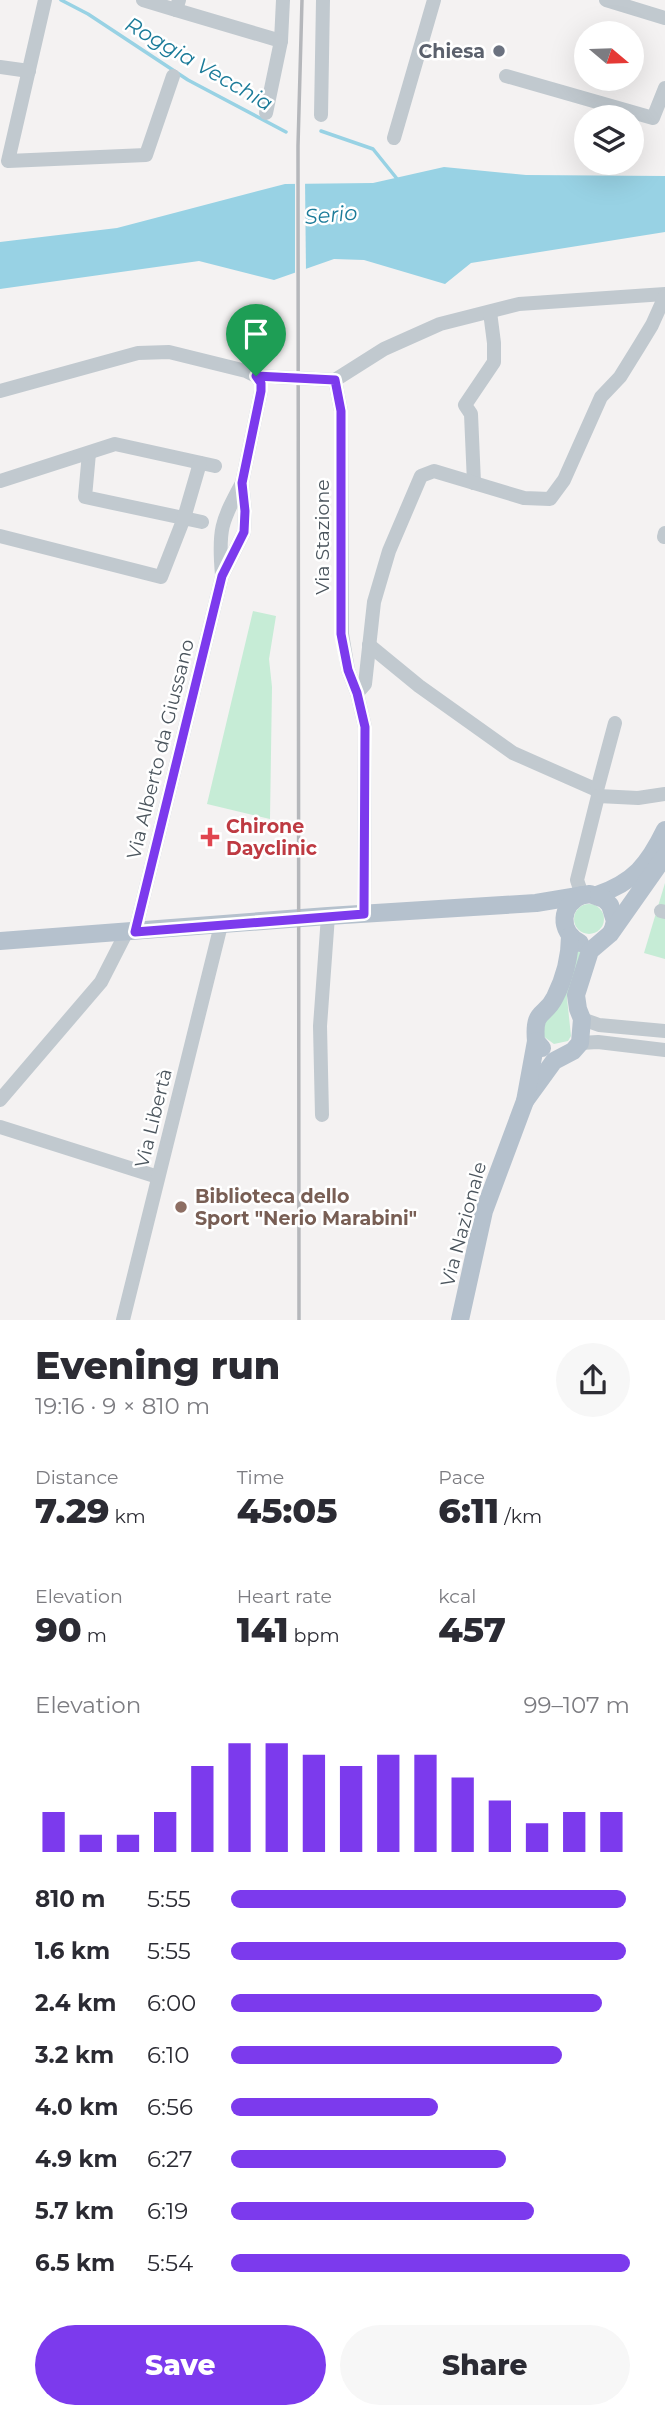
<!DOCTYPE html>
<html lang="en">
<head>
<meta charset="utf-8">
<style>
	:root { --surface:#fff; --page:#f7f7f7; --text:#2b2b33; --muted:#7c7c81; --accent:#7c3aed }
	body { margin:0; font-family:Montserrat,sans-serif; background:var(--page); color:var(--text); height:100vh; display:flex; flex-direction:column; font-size:26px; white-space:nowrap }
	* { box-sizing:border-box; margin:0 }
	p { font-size:23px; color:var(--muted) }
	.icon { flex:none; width:38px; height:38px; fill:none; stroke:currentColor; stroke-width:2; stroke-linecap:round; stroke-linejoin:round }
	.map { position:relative; height:1320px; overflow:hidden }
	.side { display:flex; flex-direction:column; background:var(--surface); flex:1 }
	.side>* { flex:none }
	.needle { width:46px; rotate:109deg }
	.fabs { position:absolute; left:574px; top:21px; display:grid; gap:14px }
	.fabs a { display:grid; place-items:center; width:70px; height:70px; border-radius:50%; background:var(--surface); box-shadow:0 7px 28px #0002; font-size:35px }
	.pin { position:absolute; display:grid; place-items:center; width:60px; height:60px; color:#fff; margin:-72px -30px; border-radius:50% 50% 50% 0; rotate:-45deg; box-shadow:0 0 7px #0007 }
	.pin .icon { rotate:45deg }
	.round { display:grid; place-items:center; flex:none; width:74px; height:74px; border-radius:37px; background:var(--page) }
	.head { display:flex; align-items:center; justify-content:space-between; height:119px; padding:0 35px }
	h1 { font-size:38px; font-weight:800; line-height:52px }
	.figures { display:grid; grid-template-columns:repeat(3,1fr); gap:10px; height:119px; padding:7px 35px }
	.figures div { display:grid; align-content:center }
	.figures b { font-size:35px; font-weight:800 }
	.figures small { font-size:19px; font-weight:400 }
	.figures p { font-size:19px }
	.chart { height:196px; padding:14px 35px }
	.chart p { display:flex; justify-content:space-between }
	.chart svg { width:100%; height:126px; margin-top:7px; stroke:var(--accent); stroke-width:6 }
	.button { display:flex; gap:14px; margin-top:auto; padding:14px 35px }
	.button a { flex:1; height:80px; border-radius:42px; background:var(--accent); color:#fff; font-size:28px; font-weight:800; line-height:80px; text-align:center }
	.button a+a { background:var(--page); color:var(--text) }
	ul { padding:0 35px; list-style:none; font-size:23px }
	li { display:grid; grid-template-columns:112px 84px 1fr; align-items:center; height:52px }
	li i { height:18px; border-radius:9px; background:var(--accent) }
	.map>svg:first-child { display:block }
	.green { fill:#c6ecd6 }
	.water { fill:#98d2e4 }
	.pier { fill:#f4f2f2 }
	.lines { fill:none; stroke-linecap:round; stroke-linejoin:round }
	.stream { stroke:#98d2e4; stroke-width:3.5 }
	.minor { stroke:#c1c9cf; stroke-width:14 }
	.major { stroke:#b5c1cd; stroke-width:18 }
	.rail { stroke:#b5b7bb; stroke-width:3.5 }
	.route-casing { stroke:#fff; stroke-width:14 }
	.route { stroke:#7c3aed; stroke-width:9 }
	.worship-dot { fill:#6b7280; stroke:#fff; stroke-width:2.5 }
	.health-dot { fill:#e0444e; stroke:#fff; stroke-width:2.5 }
	.education-dot { fill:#8d6e63; stroke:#fff; stroke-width:2.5 }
	.labels { text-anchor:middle; stroke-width:5; stroke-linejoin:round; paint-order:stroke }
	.worship-label { font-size:19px; font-weight:bold; fill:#5b616d; stroke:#fff; text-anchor:end }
	.street-label { font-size:19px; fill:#4b555d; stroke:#fff }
	.health-label { font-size:19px; font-weight:bold; fill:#be3a42; stroke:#fff; text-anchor:start }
	.education-label { font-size:19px; font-weight:bold; fill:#785e54; stroke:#fff; text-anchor:start }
	.water-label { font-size:21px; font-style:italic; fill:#1b7b99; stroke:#fff }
</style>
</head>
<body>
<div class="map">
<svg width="665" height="1320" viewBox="0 0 665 1320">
	<rect width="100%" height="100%" fill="#f4f2f2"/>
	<g class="green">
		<polygon points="253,611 276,616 269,659 272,687 270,819 207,804"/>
		<polygon points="665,883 665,959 644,953"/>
		<circle cx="589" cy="919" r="15"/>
		<polygon points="577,951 582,953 567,998 571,1036 568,1041 554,1044 543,1036 543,1022"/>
	</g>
	<polygon class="water" points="444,167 526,175 665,176 665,232 471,263 445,284 364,260 334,259 274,280 199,261 0,289 0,242 117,228 285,184 373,183"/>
	<polygon class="pier" points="295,180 305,180 306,272 295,276"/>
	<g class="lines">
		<g class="stream">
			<polyline points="61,0 88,14 188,80 286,132"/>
			<polyline points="321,131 373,149 398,180"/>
		</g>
		<g class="minor">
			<polyline points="45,0 8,161 146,155 173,76"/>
			<polyline points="143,0 176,10"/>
			<polyline points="179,0 176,10 281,41 283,0"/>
			<polyline points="606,0 665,18"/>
			<polyline points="0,67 29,71"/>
			<polyline points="506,76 653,118 665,88"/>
			<polyline points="266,113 281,41"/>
			<polyline points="321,115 323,0"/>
			<polyline points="394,138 434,0"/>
			<polyline points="335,380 341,411 342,634 348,670 357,693"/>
			<polyline points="0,391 138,353 169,352 246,371 256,376 335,380 384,349 440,324 519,304 665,294"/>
			<polyline points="89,453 85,497 202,522"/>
			<polyline points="0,481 115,444 215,466"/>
			<polyline points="474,483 471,414 465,405 494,362 494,343 490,312"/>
			<polyline points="0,536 161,577 184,518 200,463"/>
			<polyline points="664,537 665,533"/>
			<path d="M222,575C218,530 221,522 242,483"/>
			<polyline points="369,645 419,686 513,753 597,790 598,796 577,880 582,895"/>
			<polyline points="597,790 615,723"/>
			<polyline points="598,796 638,798 665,794"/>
			<polyline points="661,911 665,912"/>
			<polyline points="364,914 365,727 357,693 365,684 374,602 389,551 421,476 434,471 524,498 550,499 564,480 601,397 620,377 638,348 652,325 665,296"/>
			<polyline points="135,932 222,576 244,532 245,511 242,483 261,391 261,383 256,376"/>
			<polyline points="582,1019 599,1025 665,1031"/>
			<polyline points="580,1043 598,1042 665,1050"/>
			<polyline points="0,1100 101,982 126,933"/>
			<polyline points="322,1115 320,1026 328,916"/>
			<polyline points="0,1127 158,1177"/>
			<polyline points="123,1320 221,925"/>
		</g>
		<g class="major">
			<path d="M597,895C634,882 648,865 665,830"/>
			<polyline points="0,941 328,916 536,903 590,894 604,899 610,905 615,921 613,929"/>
			<path d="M580,943C558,931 560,905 582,895"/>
			<path d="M542,1048L536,1041C533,1008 545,1018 555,997C564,979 570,956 570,936"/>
			<polyline points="525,1101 554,1061 573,1051 580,1043 582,1019 578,1009 576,995 590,951 610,934 665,856"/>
			<polyline points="460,1320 484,1211 525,1101 536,1041"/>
		</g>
		<polyline class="rail" points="299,1320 298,146 302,0"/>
	</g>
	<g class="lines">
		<defs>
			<polygon id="route" points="256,376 335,380 341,411 341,634 348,670 357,693 365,727 364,914 135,932 222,576 244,532 245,511 242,483 261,391 261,383"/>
		</defs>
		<use href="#route" class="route-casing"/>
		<use href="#route" class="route"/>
	</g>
	<circle class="worship-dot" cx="499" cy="51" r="7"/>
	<path class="health-dot" d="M206.5 826.5h7v7h7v7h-7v7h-7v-7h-7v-7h7z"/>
	<circle class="education-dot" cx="181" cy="1207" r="7"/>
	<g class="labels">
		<g class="worship-label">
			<text x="485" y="58">Chiesa</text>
		</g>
		<g class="street-label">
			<text transform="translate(322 537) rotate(-90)" y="7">Via Stazione</text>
			<text transform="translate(160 749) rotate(-76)" y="7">Via Alberto da Giussano</text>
			<text transform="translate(153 1118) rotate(-76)" y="7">Via Libertà</text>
			<text transform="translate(463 1224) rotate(-75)" y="7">Via Nazionale</text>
		</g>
		<g class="health-label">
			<text x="226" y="833">Chirone<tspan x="226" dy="22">Dayclinic</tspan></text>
		</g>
		<g class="education-label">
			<text x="195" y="1203">Biblioteca dello<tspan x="195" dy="22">Sport "Nerio Marabini"</tspan></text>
		</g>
		<g class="water-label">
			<text transform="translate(199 64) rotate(30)" y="7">Roggia Vecchia</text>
			<text transform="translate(331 215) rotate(-5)" y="7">Serio</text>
		</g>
	</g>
</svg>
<div class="fabs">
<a><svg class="needle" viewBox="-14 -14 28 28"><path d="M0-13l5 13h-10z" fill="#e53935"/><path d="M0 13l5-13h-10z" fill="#7c7c81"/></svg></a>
<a><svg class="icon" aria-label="layers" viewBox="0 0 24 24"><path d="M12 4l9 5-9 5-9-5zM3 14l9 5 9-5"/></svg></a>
</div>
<div class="pin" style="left:256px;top:376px;background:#1e9e55"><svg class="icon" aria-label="arrive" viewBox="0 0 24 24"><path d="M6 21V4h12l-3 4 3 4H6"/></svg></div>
</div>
<section class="side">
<div class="head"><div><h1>Evening run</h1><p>19:16 · 9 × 810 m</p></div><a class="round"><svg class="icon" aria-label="share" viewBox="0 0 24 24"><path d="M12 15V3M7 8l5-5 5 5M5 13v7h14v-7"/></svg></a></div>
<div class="figures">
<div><p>Distance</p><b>7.29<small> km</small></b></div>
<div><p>Time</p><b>45:05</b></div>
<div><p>Pace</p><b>6:11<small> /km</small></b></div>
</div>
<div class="figures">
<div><p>Elevation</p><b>90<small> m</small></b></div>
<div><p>Heart rate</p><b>141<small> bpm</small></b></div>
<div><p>kcal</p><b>457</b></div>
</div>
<div class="chart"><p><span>Elevation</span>99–107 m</p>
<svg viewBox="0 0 160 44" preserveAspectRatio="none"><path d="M5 44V30M15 44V38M25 44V38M35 44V30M45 44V14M55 44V6M65 44V6M75 44V10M85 44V14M95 44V10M105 44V10M115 44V18M125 44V26M135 44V34M145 44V30M155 44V30"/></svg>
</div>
<ul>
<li><b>810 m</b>5:55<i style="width:99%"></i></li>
<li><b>1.6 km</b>5:55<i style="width:99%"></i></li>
<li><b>2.4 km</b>6:00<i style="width:93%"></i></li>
<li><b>3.2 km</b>6:10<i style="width:83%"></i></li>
<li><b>4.0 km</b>6:56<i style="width:52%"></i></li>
<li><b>4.9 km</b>6:27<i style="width:69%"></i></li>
<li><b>5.7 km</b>6:19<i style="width:76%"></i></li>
<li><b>6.5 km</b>5:54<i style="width:100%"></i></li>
</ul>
<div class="button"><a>Save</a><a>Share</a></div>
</section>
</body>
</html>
